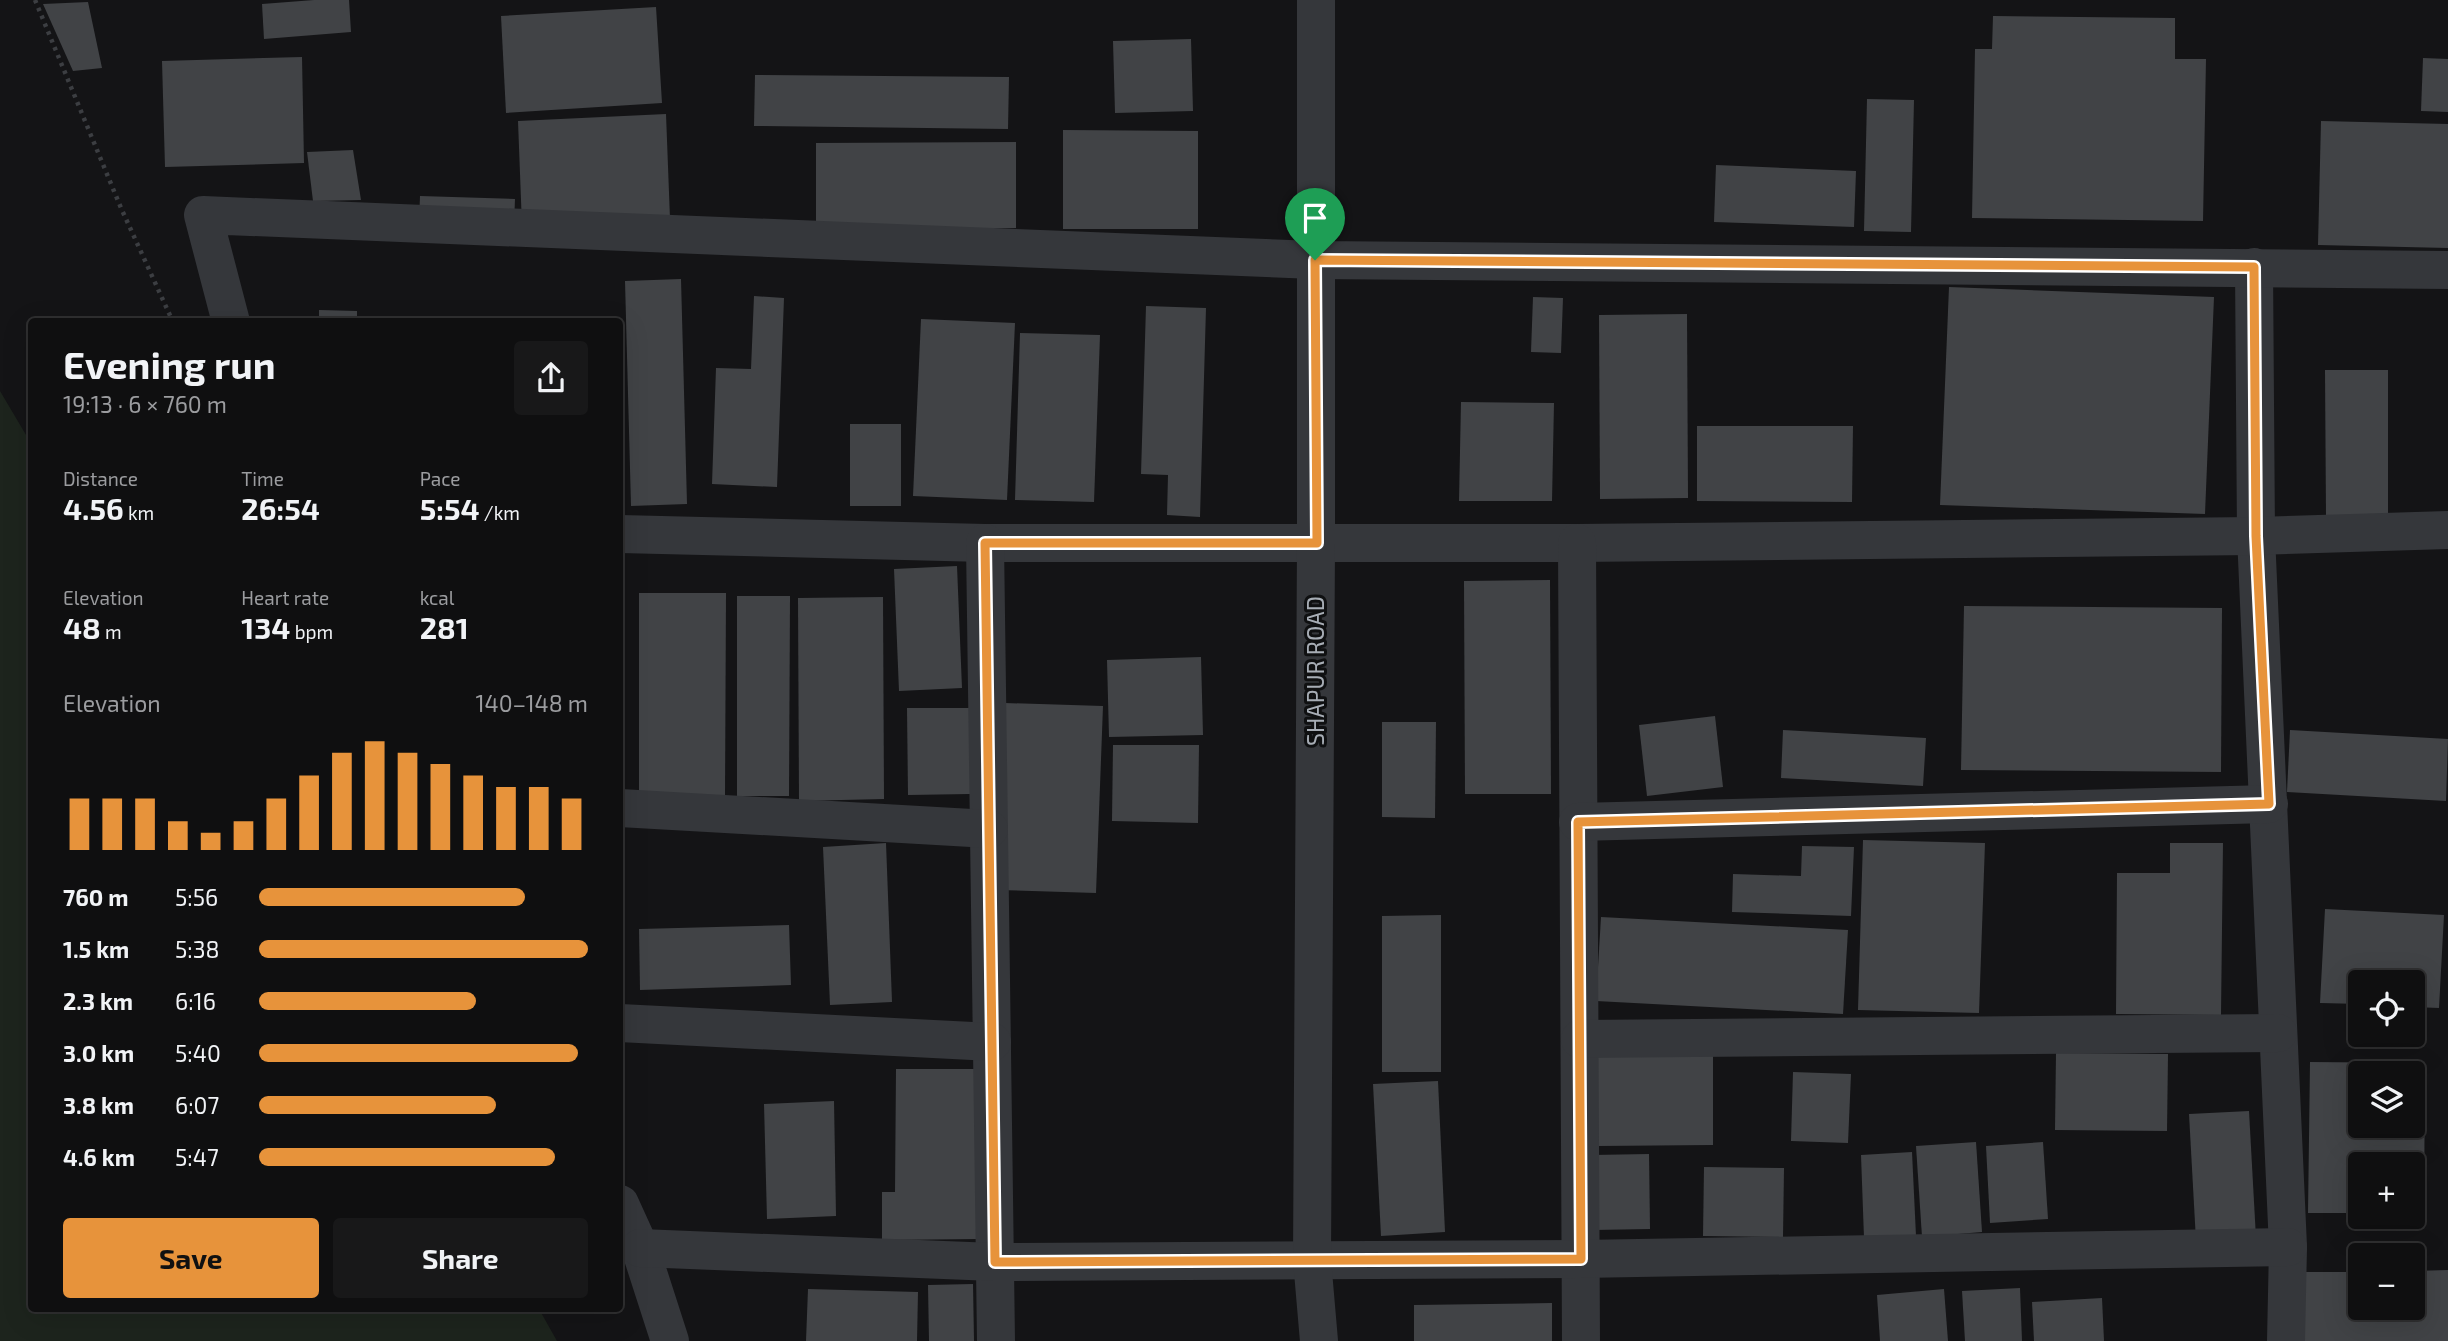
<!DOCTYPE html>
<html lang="en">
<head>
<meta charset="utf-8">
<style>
	:root { --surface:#0f0f10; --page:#181819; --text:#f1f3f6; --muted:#9b9c9f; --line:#2f2f30; --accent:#e7933b }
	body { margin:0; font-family:"Exo 2",sans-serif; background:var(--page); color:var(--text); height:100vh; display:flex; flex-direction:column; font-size:26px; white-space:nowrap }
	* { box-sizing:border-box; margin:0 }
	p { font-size:23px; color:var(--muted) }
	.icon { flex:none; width:38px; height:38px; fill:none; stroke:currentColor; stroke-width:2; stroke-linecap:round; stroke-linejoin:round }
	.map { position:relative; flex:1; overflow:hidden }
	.panel { position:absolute; left:28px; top:318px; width:595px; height:994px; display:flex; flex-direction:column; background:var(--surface); border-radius:7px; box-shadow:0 7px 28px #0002,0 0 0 2px var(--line) }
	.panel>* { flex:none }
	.controls { position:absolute; left:2348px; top:970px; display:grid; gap:14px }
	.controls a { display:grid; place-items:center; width:77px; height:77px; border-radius:7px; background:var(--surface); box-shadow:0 7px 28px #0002,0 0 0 2px var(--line); font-size:35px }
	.pin { position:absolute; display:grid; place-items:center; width:60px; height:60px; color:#fff; margin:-72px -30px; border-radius:50% 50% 50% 0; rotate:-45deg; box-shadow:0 0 7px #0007 }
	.pin .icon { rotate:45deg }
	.round { display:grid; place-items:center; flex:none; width:74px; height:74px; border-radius:7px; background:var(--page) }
	.head { display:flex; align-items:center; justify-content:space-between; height:119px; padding:0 35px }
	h1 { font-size:38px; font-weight:700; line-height:52px }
	.figures { display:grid; grid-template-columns:repeat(3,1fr); gap:10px; height:119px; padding:7px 35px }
	.figures div { display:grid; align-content:center }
	.figures b { font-size:30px; font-weight:700 }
	.figures small { font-size:19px; font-weight:400 }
	.figures p { font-size:19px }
	.chart { height:196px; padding:14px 35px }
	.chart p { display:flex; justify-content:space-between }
	.chart svg { width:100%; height:126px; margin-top:7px; stroke:var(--accent); stroke-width:6 }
	.button { display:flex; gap:14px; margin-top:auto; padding:14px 35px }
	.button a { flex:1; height:80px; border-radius:7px; background:var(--accent); color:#111; font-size:28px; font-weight:700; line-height:80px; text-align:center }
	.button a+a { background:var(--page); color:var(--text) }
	ul { padding:0 35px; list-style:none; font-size:23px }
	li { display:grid; grid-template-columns:112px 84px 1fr; align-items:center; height:52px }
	li i { height:18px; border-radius:9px; background:var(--accent) }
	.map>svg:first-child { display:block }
	.green { fill:#1d241d }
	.building { fill:#414346; fill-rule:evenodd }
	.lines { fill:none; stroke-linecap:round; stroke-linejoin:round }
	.path { stroke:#3c3e42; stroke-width:4.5; stroke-dasharray:3.5 5; stroke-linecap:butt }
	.minor { stroke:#35373b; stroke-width:38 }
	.tertiary { stroke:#35373b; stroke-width:38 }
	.route-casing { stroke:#fff; stroke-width:14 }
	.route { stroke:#e7933b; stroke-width:9 }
	.labels { text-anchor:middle; stroke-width:6; stroke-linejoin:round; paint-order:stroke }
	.street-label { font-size:23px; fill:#a7adb5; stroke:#0f1011 }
</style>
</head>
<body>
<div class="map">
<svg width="2448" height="1341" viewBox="0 0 2448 1341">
	<rect width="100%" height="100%" fill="#141416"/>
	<polygon class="green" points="0,391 32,445 32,1309 539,1309 557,1341 0,1341"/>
	<g class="building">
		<polygon points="314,0 349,0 351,32 264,39 262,4"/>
		<polygon points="88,2 102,68 73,71 43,4"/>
		<polygon points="656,7 662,103 506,113 501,16"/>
		<polygon points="1993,16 2175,18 2175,59 2206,59 2203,221 1972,218 1975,49 1992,49"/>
		<polygon points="1191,39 1193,111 1115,113 1113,41"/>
		<polygon points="302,57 304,163 165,167 162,61"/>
		<polygon points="2423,58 2448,59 2448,112 2421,111"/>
		<polygon points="755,75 1009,77 1008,129 754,126"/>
		<polygon points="1867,99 1914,100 1911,232 1864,231"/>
		<polygon points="666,114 670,219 522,226 518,121"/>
		<polygon points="2321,121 2448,124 2448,248 2318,245"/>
		<polygon points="1063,130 1198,131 1198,229 1063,229"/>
		<polygon points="1016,142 1016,228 816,229 816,143"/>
		<polygon points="353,150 361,200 313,201 307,152"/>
		<polygon points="1716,165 1856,171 1854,227 1714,222"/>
		<polygon points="420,196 515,199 514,224 419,222"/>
		<polygon points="681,279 687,504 631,506 625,281"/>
		<polygon points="1949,287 2214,297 2205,514 1940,505"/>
		<polygon points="754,296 784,298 777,487 712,484 716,368 751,369"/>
		<polygon points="1533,297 1563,298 1561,353 1531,352"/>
		<polygon points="1146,306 1206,308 1200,517 1167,515 1168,475 1141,474"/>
		<polygon points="319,310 357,311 357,322 319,322"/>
		<polygon points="1687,314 1688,498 1600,499 1599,315"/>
		<polygon points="921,319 1015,323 1007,500 913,496"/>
		<polygon points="1020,333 1100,335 1094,502 1015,500"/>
		<polygon points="2325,370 2388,370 2388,516 2326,516"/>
		<polygon points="1461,402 1554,403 1552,501 1459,501"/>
		<rect x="850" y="424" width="51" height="82"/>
		<polygon points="1697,426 1853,426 1852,502 1697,501"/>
		<polygon points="957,566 962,688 899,691 894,569"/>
		<polygon points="1550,580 1551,794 1465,794 1464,581"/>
		<polygon points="639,593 726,593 725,796 639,796"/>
		<polygon points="737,596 790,596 789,796 737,796"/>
		<polygon points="883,597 884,799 799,801 798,598"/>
		<polygon points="1964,606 2222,608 2221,772 1961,770"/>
		<polygon points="1201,657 1203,735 1109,737 1107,660"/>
		<polygon points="1005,703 1103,706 1096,893 998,890"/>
		<polygon points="907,708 970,708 970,794 908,795"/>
		<polygon points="1715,716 1723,787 1647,796 1639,725"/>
		<polygon points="1382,722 1436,722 1435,818 1382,817"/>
		<polygon points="1783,730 1926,738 1923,786 1781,778"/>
		<polygon points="2290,730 2448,739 2446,801 2287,792"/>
		<polygon points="1113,745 1199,745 1198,823 1112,821"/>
		<polygon points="1863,840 1985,843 1979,1013 1858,1010"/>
		<polygon points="886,843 892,1002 830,1005 823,847"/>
		<polygon points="2170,843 2223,843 2221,1015 2116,1014 2117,873 2170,873"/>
		<polygon points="1802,846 1854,847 1851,916 1732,912 1733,874 1801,876"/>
		<polygon points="2325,909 2444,915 2439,1008 2413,1007 2413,982 2361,982 2361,1004 2320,1003"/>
		<polygon points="1441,915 1441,1072 1382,1072 1382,916"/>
		<polygon points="1601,917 1848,930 1843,1014 1596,1001"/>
		<polygon points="789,925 791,985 640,990 639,929"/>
		<polygon points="1713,1053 1713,1145 1598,1146 1597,1055"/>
		<polygon points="2056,1053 2168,1054 2167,1131 2055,1130"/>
		<path d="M2310,1062L2425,1063L2424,1214H2413V1164H2361V1213H2308ZM2361,1073H2413V1125H2361Z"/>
		<polygon points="896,1069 981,1069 980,1239 882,1240 882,1192 895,1192"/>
		<polygon points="1793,1072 1851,1074 1848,1143 1791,1141"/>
		<polygon points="1438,1081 1445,1232 1381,1236 1373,1084"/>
		<polygon points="834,1101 836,1216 767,1219 764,1104"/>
		<polygon points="2249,1111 2256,1238 2196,1241 2189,1114"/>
		<polygon points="1976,1142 1982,1232 1922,1237 1916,1146"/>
		<polygon points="2043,1142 2048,1219 1990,1223 1986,1146"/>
		<polygon points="1912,1152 1916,1236 1864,1238 1861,1155"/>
		<polygon points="1649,1154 1650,1229 1593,1230 1592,1155"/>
		<polygon points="1704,1167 1784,1168 1783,1237 1703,1236"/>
		<polygon points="2448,1270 2448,1341 2301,1341 2300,1272 2361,1272 2361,1307 2413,1307 2413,1271"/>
		<polygon points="973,1284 974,1341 929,1341 928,1285"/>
		<polygon points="2020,1288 2022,1341 1965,1341 1962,1291"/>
		<polygon points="808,1289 918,1292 917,1341 806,1341"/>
		<polygon points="1944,1289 1948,1341 1880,1341 1877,1295"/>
		<polygon points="2102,1298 2104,1341 2034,1341 2032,1302"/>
		<polygon points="1552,1303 1552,1341 1414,1341 1414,1305"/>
	</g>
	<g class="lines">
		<polyline class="path" points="35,0 121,208 173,322"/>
		<g class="minor">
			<polyline points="2254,267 2256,536 2288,1247 2286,1341"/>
			<polyline points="231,322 203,215 1315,260 2448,270"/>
			<polyline points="620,534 985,543 1577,543 2256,536 2448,530"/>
			<polyline points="985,543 996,1341"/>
			<polyline points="1577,543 1581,1341"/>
			<polyline points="620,808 989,829"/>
			<polyline points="1578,822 2269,804"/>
			<polyline points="620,1023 992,1042"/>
			<polyline points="1580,1039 2278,1033"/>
			<polyline points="620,1204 640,1248 670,1341"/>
			<polyline points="640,1248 994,1262 1581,1259 2288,1247"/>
		</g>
		<polyline class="tertiary" points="1316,0 1316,543 1312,1260 1319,1341"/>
	</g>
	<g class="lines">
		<defs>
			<polygon id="route" points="1315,260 2254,267 2256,536 2269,804 1578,822 1581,1259 995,1262 985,543 1317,543"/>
		</defs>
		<use href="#route" class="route-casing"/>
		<use href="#route" class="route"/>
	</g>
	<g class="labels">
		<g class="street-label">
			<text transform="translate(1316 671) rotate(-90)" y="8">SHAPUR ROAD</text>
		</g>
	</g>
</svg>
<div class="controls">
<a><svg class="icon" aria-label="locate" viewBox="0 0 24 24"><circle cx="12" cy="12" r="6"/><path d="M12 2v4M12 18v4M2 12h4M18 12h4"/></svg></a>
<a><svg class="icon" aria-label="layers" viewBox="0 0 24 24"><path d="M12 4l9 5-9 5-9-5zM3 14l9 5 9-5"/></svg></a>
<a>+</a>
<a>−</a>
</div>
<div class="pin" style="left:1315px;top:260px;background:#1e9e55"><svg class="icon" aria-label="arrive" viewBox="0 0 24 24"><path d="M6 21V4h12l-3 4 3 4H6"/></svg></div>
<section class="panel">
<div class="head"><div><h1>Evening run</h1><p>19:13 · 6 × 760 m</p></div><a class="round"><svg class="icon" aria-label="share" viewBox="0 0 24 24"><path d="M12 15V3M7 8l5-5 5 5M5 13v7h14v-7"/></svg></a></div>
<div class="figures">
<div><p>Distance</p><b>4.56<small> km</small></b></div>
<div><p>Time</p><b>26:54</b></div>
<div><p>Pace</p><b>5:54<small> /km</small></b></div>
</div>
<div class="figures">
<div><p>Elevation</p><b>48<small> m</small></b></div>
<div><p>Heart rate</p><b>134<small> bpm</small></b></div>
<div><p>kcal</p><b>281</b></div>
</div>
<div class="chart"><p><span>Elevation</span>140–148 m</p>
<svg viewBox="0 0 160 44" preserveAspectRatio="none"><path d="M5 44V26M15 44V26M25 44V26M35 44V34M45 44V38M55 44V34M65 44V26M75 44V18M85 44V10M95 44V6M105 44V10M115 44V14M125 44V18M135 44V22M145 44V22M155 44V26"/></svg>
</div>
<ul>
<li><b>760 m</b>5:56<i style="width:81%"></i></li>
<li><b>1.5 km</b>5:38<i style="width:100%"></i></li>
<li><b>2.3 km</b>6:16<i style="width:66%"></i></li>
<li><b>3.0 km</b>5:40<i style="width:97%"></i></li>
<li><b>3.8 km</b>6:07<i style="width:72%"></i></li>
<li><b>4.6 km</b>5:47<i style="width:90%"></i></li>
</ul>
<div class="button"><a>Save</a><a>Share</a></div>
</section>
</div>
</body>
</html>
